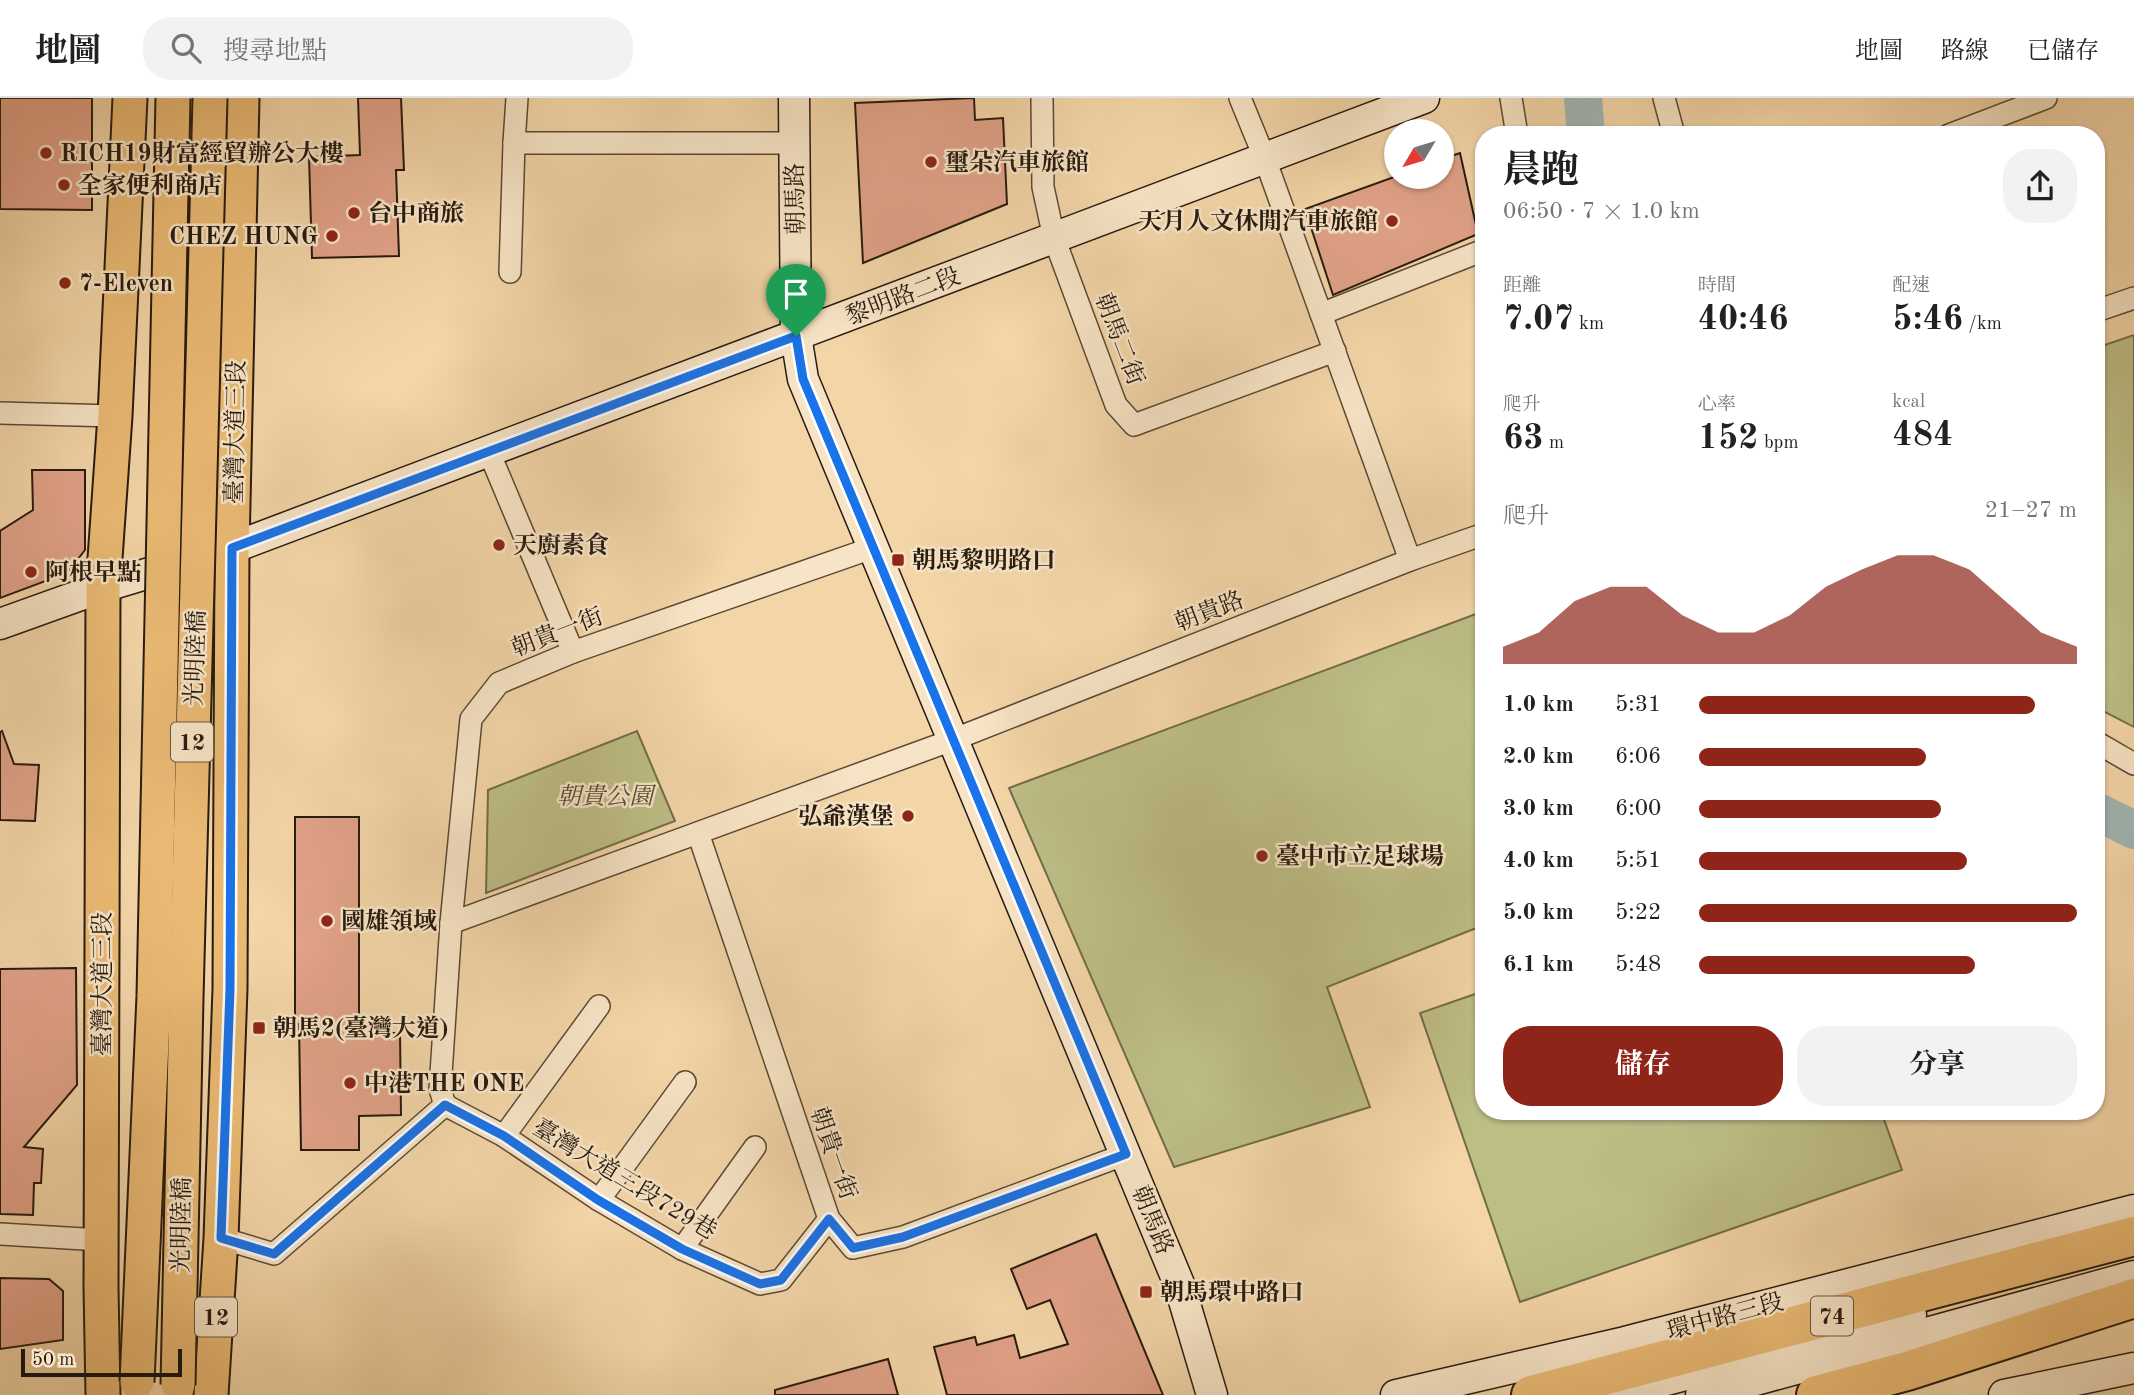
<!DOCTYPE html>
<html lang="zh-TW">
<head>
<meta charset="utf-8">
<style>
	:root { --surface:#fff; --page:#f2f2f2; --text:#202124; --muted:#757577; --line:#e0e0e0; --accent:#8f2418 }
	body { margin:0; font-family:"Old Standard TT","Noto Serif TC",serif; background:var(--page); color:var(--text); height:100vh; display:flex; flex-direction:column; font-size:26px; white-space:nowrap }
	* { box-sizing:border-box; margin:0 }
	p { font-size:23px; color:var(--muted) }
	.icon { flex:none; width:38px; height:38px; fill:none; stroke:currentColor; stroke-width:2; stroke-linecap:round; stroke-linejoin:round }
	.map { position:relative; flex:1; overflow:hidden }
	.panel { position:absolute; left:1475px; top:28px; width:630px; height:994px; display:flex; flex-direction:column; background:var(--surface); border-radius:28px; box-shadow:0 2px 5px #0004 }
	.panel>* { flex:none }
	.needle { width:46px; rotate:232deg }
	.tools { position:absolute; left:1384px; top:21px; display:grid; gap:14px }
	.tools a { display:grid; place-items:center; width:70px; height:70px; border-radius:50%; background:var(--surface); box-shadow:0 2px 5px #0004; font-size:35px }
	.scale { position:absolute; left:21px; bottom:18px; width:161px; box-sizing:border-box; padding-left:7px; border:4px solid #271b0f; border-top:0; font-size:19px; line-height:24px; white-space:nowrap; color:#271b0f; -webkit-text-stroke:5px #f7e4c6; paint-order:stroke }
	.pin { position:absolute; display:grid; place-items:center; width:60px; height:60px; color:#fff; margin:-72px -30px; border-radius:50% 50% 50% 0; rotate:-45deg; box-shadow:0 0 7px #0007 }
	.pin .icon { rotate:45deg }
	.round { display:grid; place-items:center; flex:none; width:74px; height:74px; border-radius:28px; background:var(--page) }
	.summary { display:flex; align-items:center; justify-content:space-between; height:119px; padding:0 28px }
	h1 { font-size:38px; font-weight:700; line-height:52px }
	.metrics { display:grid; grid-template-columns:repeat(3,1fr); gap:10px; height:119px; padding:7px 28px }
	.metrics div { display:grid; align-content:center }
	.metrics b { font-size:35px; font-weight:700 }
	.metrics small { font-size:19px; font-weight:400 }
	.metrics p { font-size:19px }
	.chart { height:196px; padding:14px 28px }
	.chart p { display:flex; justify-content:space-between }
	.chart svg { width:100%; height:126px; margin-top:7px; fill:var(--accent); opacity:.7 }
	.cta { display:flex; gap:14px; margin-top:auto; padding:14px 28px }
	.cta a { flex:1; height:80px; border-radius:28px; background:var(--accent); color:#fff; font-size:28px; font-weight:700; line-height:80px; text-align:center }
	.cta a+a { background:var(--page); color:var(--text) }
	ul { padding:0 28px; list-style:none; font-size:23px }
	li { display:grid; grid-template-columns:112px 84px 1fr; align-items:center; height:52px }
	li i { height:18px; border-radius:9px; background:var(--accent) }
	header { display:flex; align-items:center; gap:42px; box-sizing:border-box; height:98px; padding:0 35px; background:var(--surface); border-bottom:2px solid var(--line) }
	header strong { font-size:33px }
	nav { display:flex; gap:38px; margin-inline-start:auto; font-size:24px }
	.search { width:490px; height:63px; background:var(--page); display:flex; align-items:center; gap:18px; box-sizing:border-box; padding:0 24px; border-radius:28px; color:var(--muted); font-size:26px }
	.map>svg:first-child { display:block }
	.green { fill:#bdbd86; stroke:#726c4a; stroke-width:2 }
	.lines { fill:none; stroke-linecap:round; stroke-linejoin:round }
	.river { stroke:#a0b6b3; stroke-width:38 }
	.building { fill:#e1a288; stroke:#271b0f; stroke-width:2 }
	.street-casing { stroke:#5a4a35; stroke-width:24 }
	.secondary-casing { stroke:#271b0f; stroke-width:33 }
	.primary-casing { stroke:#271b0f; stroke-width:37 }
	.highway-casing { stroke:#271b0f; stroke-width:42 }
	.street { stroke:#f7e4c6; stroke-width:21 }
	.secondary { stroke:#f7e4c6; stroke-width:30 }
	.primary { stroke:#eaba74; stroke-width:33 }
	.highway { stroke:#eaba74; stroke-width:38 }
	.primary-bridge-casing { stroke:#271b0f; stroke-width:37; stroke-linecap:butt }
	.primary-bridge { stroke:#eaba74; stroke-width:33 }
	.route-casing { stroke:#fff; stroke-width:14 }
	.route { stroke:#1a73e8; stroke-width:9 }
	.poi-dot { fill:#8f2418; stroke:#f7e4c6; stroke-width:2.5 }
	.labels { text-anchor:middle; stroke-width:5; stroke-linejoin:round; paint-order:stroke }
	.shield { fill:#f7e4c6; stroke:#655746; stroke-width:2 }
	.shield-label { font-size:23px; font-weight:bold; fill:#271b0f }
	.poi-label { font-size:24px; font-weight:bold; fill:#271b0f; stroke:#f7e4c6; text-anchor:start }
	.street-label { font-size:24px; fill:#271b0f; stroke:#f7e4c6 }
	.park-label { font-size:24px; font-style:italic; fill:#544c33; stroke:#f7e4c6 }
</style>
</head>
<body>
<header>
<strong>地圖</strong>
<div class="search"><svg class="icon" aria-label="search" viewBox="0 0 24 24"><circle cx="10" cy="10" r="6"/><path d="M15 15l6 6"/></svg>搜尋地點</div>
<nav><a>地圖</a><a>路線</a><a>已儲存</a></nav>
</header>
<div class="map">
<svg width="2134" height="1297" viewBox="0 0 2134 1297">
	<rect width="100%" height="100%" fill="#f3d5a8"/>
	<filter id="stains"><feTurbulence type="fractalNoise" baseFrequency=".00286" numOctaves="4"/><feColorMatrix values="0 0 0 0 .2 0 0 0 0 .09 0 0 0 0 .02 0 0 0 .5 -.17"/></filter>
	<radialGradient id="worn" r=".72"><stop offset=".6" stop-color="#630" stop-opacity="0"/><stop offset="1" stop-color="#630" stop-opacity=".3"/></radialGradient>
	<g class="green">
		<polygon points="2134,237 2134,629 2097,610 2096,250"/>
		<polygon points="1484,513 1484,827 1327,889 1370,1009 1174,1069 1009,690"/>
		<polygon points="637,633 675,723 486,795 488,692"/>
		<polygon points="1484,893 1484,1013 1881,1013 1902,1072 1520,1204 1420,915"/>
	</g>
	<g class="lines">
		<g class="river">
			<polyline points="1583,0 1586,37"/>
			<polyline points="2096,713 2134,732"/>
		</g>
	</g>
	<g class="building">
		<polygon points="0,0 92,0 92,112 0,111"/>
		<polygon points="358,0 401,0 404,72 396,72 399,158 312,160 309,59 360,57"/>
		<polygon points="974,0 975,22 1003,20 1007,106 863,165 855,5"/>
		<polygon points="1460,55 1478,136 1333,197 1305,111 1394,79 1442,79 1442,61"/>
		<polygon points="32,372 85,372 85,452 67,475 0,500 0,433 33,412"/>
		<polygon points="2,633 14,666 39,667 35,723 0,722 0,634"/>
		<polygon points="295,719 359,719 359,935 400,935 401,1017 359,1018 359,1052 301,1052 299,926 295,926"/>
		<polygon points="76,870 77,987 24,1049 43,1051 41,1085 34,1085 33,1117 0,1116 0,871"/>
		<polygon points="1096,1136 1163,1297 947,1297 934,1249 975,1239 977,1247 1014,1237 1020,1260 1068,1246 1050,1202 1027,1211 1011,1171"/>
		<polygon points="0,1180 49,1181 63,1193 63,1242 0,1251"/>
		<polygon points="888,1261 898,1297 775,1297 775,1292"/>
	</g>
	<g class="lines">
		<defs>
			<g id="street">
				<polyline points="517,0 514,45 794,45"/>
				<polyline points="1042,0 1043,89 1054,140 1116,307 1134,327 1335,253"/>
				<polyline points="1240,0 1265,61 1410,462"/>
				<polyline points="1511,0 1517,37"/>
				<polyline points="1664,0 1674,37"/>
				<polyline points="1949,37 2046,0"/>
				<polyline points="510,174 514,45"/>
				<polyline points="2096,213 2134,200"/>
				<polyline points="1321,216 1484,152"/>
				<polyline points="0,315 115,318"/>
				<polyline points="489,354 573,554"/>
				<polyline points="2096,644 2134,666"/>
				<polyline points="698,735 829,1121 853,1150 903,1139 1126,1056"/>
				<polyline points="451,825 955,641 1410,462 1484,436"/>
				<polyline points="445,1007 440,991 451,825 471,621 499,585 573,554 872,450"/>
				<polyline points="445,1007 504,1038 599,1102 682,1151 760,1186 781,1182 829,1121"/>
				<polyline points="504,1038 599,908"/>
				<polyline points="599,1102 685,984"/>
				<polyline points="0,1136 101,1142"/>
				<polyline points="221,1140 274,1156 445,1007"/>
				<polyline points="682,1151 755,1049"/>
			</g>
			<g id="secondary">
				<polyline points="794,0 796,238 803,281 1179,1186 1212,1297"/>
				<polyline points="0,526 103,489 232,450 1424,0"/>
				<polyline points="1396,1297 1625,1244 2134,1112"/>
				<polyline points="1610,1297 1911,1217"/>
				<polyline points="1701,1297 2134,1178"/>
				<polyline points="2004,1297 2134,1270"/>
			</g>
			<g id="primary">
				<polyline points="103,1297 101,1189 103,489 115,318 130,0"/>
				<polyline points="211,1297 221,1140 230,891 232,450 242,0"/>
			</g>
			<g id="highway">
				<polyline points="1531,1297 2134,1138"/>
				<polyline points="1816,1297 1907,1273 2134,1200"/>
			</g>
		</defs>
		<use href="#street" class="street-casing"/>
		<use href="#secondary" class="secondary-casing"/>
		<use href="#primary" class="primary-casing"/>
		<use href="#highway" class="highway-casing"/>
		<use href="#street" class="street"/>
		<use href="#secondary" class="secondary"/>
		<use href="#primary" class="primary"/>
		<use href="#highway" class="highway"/>
		<defs>
			<g id="primary-bridge">
				<polyline points="137,1284 154,898 173,0"/>
				<polyline points="178,1287 186,900 210,0"/>
			</g>
		</defs>
		<use href="#primary-bridge" class="primary-bridge-casing"/>
		<use href="#primary-bridge" class="primary-bridge"/>
	</g>
	<g class="lines">
		<defs>
			<polygon id="route" points="796,238 803,281 1126,1056 903,1139 853,1150 829,1121 781,1182 760,1186 682,1151 598,1102 504,1038 445,1007 274,1156 221,1140 230,891 232,450"/>
		</defs>
		<use href="#route" class="route-casing"/>
		<use href="#route" class="route"/>
	</g>
	<g class="poi-dot">
		<circle cx="46" cy="55" r="7"/>
		<circle cx="931" cy="64" r="7"/>
		<circle cx="64" cy="87" r="7"/>
		<circle cx="354" cy="115" r="7"/>
		<circle cx="1392" cy="123" r="7"/>
		<circle cx="332" cy="138" r="7"/>
		<circle cx="65" cy="185" r="7"/>
		<circle cx="499" cy="447" r="7"/>
		<rect x="891" y="455" width="14" height="14" rx="3.5"/>
		<circle cx="31" cy="474" r="7"/>
		<circle cx="908" cy="718" r="7"/>
		<circle cx="1262" cy="758" r="7"/>
		<circle cx="327" cy="823" r="7"/>
		<rect x="252" y="923" width="14" height="14" rx="3.5"/>
		<circle cx="350" cy="985" r="7"/>
		<rect x="1139" y="1187" width="14" height="14" rx="3.5"/>
	</g>
	<g class="labels">
		<g class="shield">
			<rect x="171" y="624.5" width="42" height="39" rx="5"/>
			<rect x="1811" y="1198.5" width="42" height="39" rx="5"/>
			<rect x="195" y="1199.5" width="42" height="39" rx="5"/>
		</g>
		<g class="shield-label">
			<text x="192" y="652">12</text>
			<text x="1832" y="1226">74</text>
			<text x="216" y="1227">12</text>
		</g>
		<g class="poi-label">
			<text x="60" y="63">RICH19財富經貿辦公大樓</text>
			<text x="945" y="72">璽朵汽車旅館</text>
			<text x="78" y="95">全家便利商店</text>
			<text x="368" y="123">台中商旅</text>
			<text x="1378" y="131" text-anchor="end">天月人文休閒汽車旅館</text>
			<text x="318" y="146" text-anchor="end">CHEZ HUNG</text>
			<text x="79" y="193">7-Eleven</text>
			<text x="513" y="455">天廚素食</text>
			<text x="912" y="470">朝馬黎明路口</text>
			<text x="45" y="482">阿根早點</text>
			<text x="894" y="726" text-anchor="end">弘爺漢堡</text>
			<text x="1276" y="766">臺中市立足球場</text>
			<text x="341" y="831">國雄領域</text>
			<text x="273" y="938">朝馬2(臺灣大道)</text>
			<text x="364" y="993">中港THE ONE</text>
			<text x="1160" y="1202">朝馬環中路口</text>
		</g>
		<g class="street-label">
			<text transform="translate(795 101) rotate(-91)" y="8">朝馬路</text>
			<text transform="translate(903 198) rotate(-21)" y="8">黎明路二段</text>
			<text transform="translate(1120 241) rotate(69)" y="8">朝馬二街</text>
			<text transform="translate(235 334) rotate(-89)" y="8">臺灣大道三段</text>
			<text transform="translate(1209 513) rotate(-21)" y="8">朝貴路</text>
			<text transform="translate(557 534) rotate(-21)" y="8">朝貴一街</text>
			<text transform="translate(195 560) rotate(-88)" y="8">光明陸橋</text>
			<text transform="translate(102 886) rotate(-90)" y="8">臺灣大道三段</text>
			<text transform="translate(834 1055) rotate(71)" y="8">朝貴一街</text>
			<text transform="translate(625 1081) rotate(31)" y="8">臺灣大道三段729巷</text>
			<text transform="translate(1153 1122) rotate(68)" y="8">朝馬路</text>
			<text transform="translate(181 1127) rotate(-89)" y="8">光明陸橋</text>
			<text transform="translate(1725 1218) rotate(-15)" y="8">環中路三段</text>
		</g>
		<g class="park-label">
			<text x="605" y="706">朝貴公園</text>
		</g>
	</g>
	<rect width="100%" height="100%" filter="url(#stains)"/>
	<rect width="100%" height="100%" fill="url(#worn)"/>
</svg>
<div class="tools">
<a><svg class="needle" viewBox="-14 -14 28 28"><path d="M0-13l5 13h-10z" fill="#e53935"/><path d="M0 13l5-13h-10z" fill="#757577"/></svg></a>
</div>
<div class="scale">50 m</div>
<div class="pin" style="left:796px;top:238px;background:#1e9e55"><svg class="icon" aria-label="arrive" viewBox="0 0 24 24"><path d="M6 21V4h12l-3 4 3 4H6"/></svg></div>
<section class="panel">
<div class="summary"><div><h1>晨跑</h1><p>06:50 · 7 × 1.0 km</p></div><a class="round"><svg class="icon" aria-label="share" viewBox="0 0 24 24"><path d="M12 15V3M7 8l5-5 5 5M5 13v7h14v-7"/></svg></a></div>
<div class="metrics">
<div><p>距離</p><b>7.07<small> km</small></b></div>
<div><p>時間</p><b>40:46</b></div>
<div><p>配速</p><b>5:46<small> /km</small></b></div>
</div>
<div class="metrics">
<div><p>爬升</p><b>63<small> m</small></b></div>
<div><p>心率</p><b>152<small> bpm</small></b></div>
<div><p>kcal</p><b>484</b></div>
</div>
<div class="chart"><p><span>爬升</span>21–27 m</p>
<svg viewBox="0 0 160 44" preserveAspectRatio="none"><path d="M0 44V38L10 33L20 22L30 17L40 17L50 27L60 33L70 33L80 27L90 17L100 11L110 6L120 6L130 11L140 22L150 33L160 38V44z"/></svg>
</div>
<ul>
<li><b>1.0 km</b>5:31<i style="width:89%"></i></li>
<li><b>2.0 km</b>6:06<i style="width:60%"></i></li>
<li><b>3.0 km</b>6:00<i style="width:64%"></i></li>
<li><b>4.0 km</b>5:51<i style="width:71%"></i></li>
<li><b>5.0 km</b>5:22<i style="width:100%"></i></li>
<li><b>6.1 km</b>5:48<i style="width:73%"></i></li>
</ul>
<div class="cta"><a>儲存</a><a>分享</a></div>
</section>
</div>
</body>
</html>
